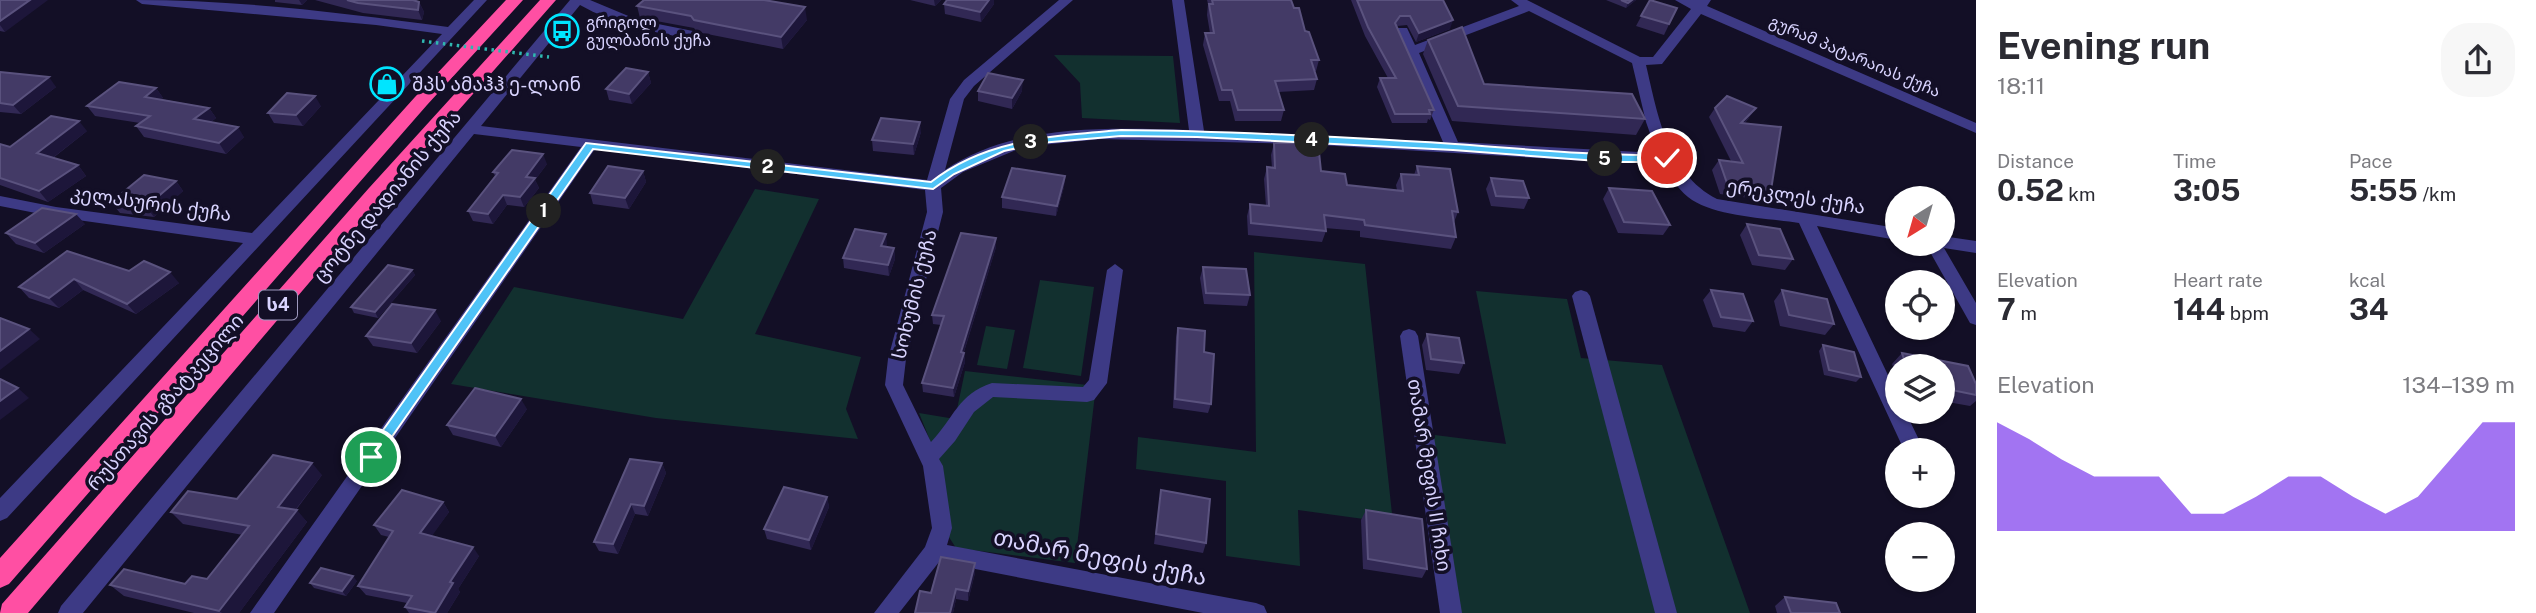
<!DOCTYPE html>
<html lang="en">
<head>
<meta charset="utf-8">
<style>
	:root { --surface:#fff; --page:#f7f7f7; --text:#2b2b33; --muted:#7c7c81; --accent:#7c3aed }
	body { margin:0; font-family:"Public Sans","Noto Sans Georgian",sans-serif; background:var(--page); color:var(--text); height:100vh; display:flex; flex-direction:column; font-size:26px; white-space:nowrap }
	* { box-sizing:border-box; margin:0 }
	p { font-size:23px; color:var(--muted) }
	.icon { flex:none; width:38px; height:38px; fill:none; stroke:currentColor; stroke-width:2; stroke-linecap:round; stroke-linejoin:round }
	.map { position:relative; flex:1; overflow:hidden }
	.details { display:flex; flex-direction:column; background:var(--surface); width:560px }
	.details>* { flex:none }
	.needle { width:46px; rotate:217deg }
	.tools { position:absolute; left:1885px; top:186px; display:grid; gap:14px }
	.tools a { display:grid; place-items:center; width:70px; height:70px; border-radius:50%; background:var(--surface); box-shadow:0 2px 5px #0004; font-size:35px }
	.pin { position:absolute; display:grid; place-items:center; width:60px; height:60px; color:#fff; margin:-30px; border:4px solid #fff; border-radius:50%; box-shadow:0 2px 7px #0007 }
	.km { position:absolute; width:35px; height:35px; margin:-18px; border-radius:50%; background:#222; color:#fff; font-size:19px; line-height:35px; text-align:center }
	.round { display:grid; place-items:center; flex:none; width:74px; height:74px; border-radius:28px; background:var(--page) }
	.summary { display:flex; align-items:center; justify-content:space-between; height:119px; padding:0 21px }
	h1 { font-size:38px; font-weight:700; line-height:52px }
	.stats { display:grid; grid-template-columns:repeat(3,1fr); gap:10px; height:119px; padding:7px 21px }
	.stats div { display:grid; align-content:center }
	.stats b { font-size:30px; font-weight:700 }
	.stats small { font-size:19px; font-weight:400 }
	.stats p { font-size:19px }
	.chart { height:196px; padding:14px 21px }
	.chart p { display:flex; justify-content:space-between }
	.chart svg { width:100%; height:126px; margin-top:7px; fill:var(--accent); opacity:.7 }
	main { display:flex; flex:1; min-height:0 }
	.map>svg:first-child { display:block }
	.green { fill:#12302f }
	.lines { fill:none; stroke-linecap:round; stroke-linejoin:round }
	.minor { fill:#3d3a85; fill-rule:evenodd }
	.highway { fill:#ff4fa3; fill-rule:evenodd }
	.path-bridge { stroke:#2fb8b0; stroke-width:3.5; stroke-dasharray:2.5 4.5; stroke-linecap:butt }
	.wall { fill:#312854 }
	.shaded-wall { fill:#1d163a }
	.building { fill:#433a66; stroke:#5a527e; stroke-width:2 }
	.route { fill:#4fc3f7; stroke:#fff; stroke-width:2 }
	.labels { text-anchor:middle; stroke-width:7; stroke-linejoin:round; paint-order:stroke }
	.far-poi-label { font-size:16px; fill:#d9d4ff; stroke:#130f26; text-anchor:start }
	.far-street-label { font-size:16px; fill:#d9d4ff; stroke:#130f26 }
	.shield { fill:#130f26; stroke:#9e99be; stroke-width:2 }
	.shield-label { font-size:18px; font-weight:bold; fill:#d9d4ff }
	.poi-label { font-size:19px; fill:#d9d4ff; stroke:#130f26; text-anchor:start }
	.street-label { font-size:19px; fill:#d9d4ff; stroke:#130f26 }
	.near-street-label { font-size:23px; fill:#d9d4ff; stroke:#130f26 }
</style>
</head>
<body>
<main>
<div class="map">
<svg width="1976" height="613" viewBox="0 0 1976 613">
	<rect width="100%" height="100%" fill="#130f26"/>
	<g class="green">
		<polygon points="1054,55 1173,56 1180,123 1082,118 1080,83"/>
		<polygon points="755,189 819,199 755,334 861,357 846,409 858,439 656,418 451,384 514,287 683,319"/>
		<polygon points="1254,252 1365,264 1393,523 1298,510 1300,566 1226,556 1226,481 1136,469 1138,437 1256,452"/>
		<polygon points="1040,280 1094,287 1081,376 1023,368"/>
		<polygon points="1476,291 1567,299 1581,358 1662,365 1750,613 1442,613 1419,433 1506,444"/>
		<polygon points="986,326 1015,330 1007,369 977,365"/>
		<polygon points="965,371 1096,386 1075,563 956,548 945,531 942,470 919,413 955,419"/>
	</g>
	<g class="lines">
		<g class="minor">
			<path d="M136,0C240,0 345,13 448,27L474,0H487L7,518L0,521V498L243,243L56,217L0,206V196L56,207L252,233L442,34L376,25L142,4Z"/>
			<path d="M570,0H590L638,20L693,31L695,34L688,38C650,32 614,24 580,5L481,126L927,180L950,99L964,80L1059,0H1073L974,86L964,99L945,170C1014,123 1109,128 1189,130L1172,0H1184L1204,131L1443,142L1395,31L1397,28H1407L1415,45L1519,6L1511,0H1527L1640,57H1653L1691,9L1675,0H1711L1707,6L1976,123V133L1701,14L1662,64L1646,65C1658,116 1667,173 1717,199L1897,228V240L1817,226L1897,394V411H1905L1924,450H1904L1799,223C1768,218 1713,217 1688,197C1677,188 1669,175 1661,163L1588,161L1303,144L1101,139L1041,145L1016,150L963,172L941,188L943,212L906,359L903,385L931,442C954,418 958,394 992,383L1083,387L1089,380L1107,270L1115,264L1123,270L1107,383L1094,400L1087,402L993,397L974,412L955,441L939,459L943,466L952,528L947,545L1256,603L1264,606L1267,613H1203L939,562L899,613H874L925,547L932,528L923,466L885,385L888,359L927,212L925,190L595,149L274,613H250L581,147L474,134L83,613H58L61,606ZM1529,11L1632,63L1646,122L1657,153L1458,142L1419,53Z"/>
			<polygon points="1942,236 1976,241 1976,253 1944,248 1976,303 1976,325 1970,323 1925,243 1942,243"/>
			<polygon points="1581,290 1587,292 1590,296 1677,613 1655,613 1572,296 1575,292"/>
			<polygon points="1409,329 1415,331 1418,336 1462,613 1440,613 1400,336 1403,331"/>
		</g>
		<g class="highway">
			<polygon points="506,0 523,0 427,105 9,584 0,588 0,558 415,97"/>
			<polygon points="540,0 556,0 383,196 28,613 0,613 2,604 369,188"/>
		</g>
		<polyline class="path-bridge" points="422,41 549,57"/>
	</g>
	<g class="wall">
		<polygon points="0,0 5,32 0,31"/>
		<polygon points="275,0 307,0 302,5 275,2"/>
		<polygon points="315,0 413,0 419,2 424,12 422,20 363,13"/>
		<polygon points="910,0 941,0 935,6"/>
		<polygon points="1207,0 1291,0 1319,60 1316,71 1315,71 1317,79 1314,90 1278,92 1284,110 1281,121 1235,121 1230,101 1219,101 1203,45 1205,33 1210,33 1207,15 1208,4"/>
		<polygon points="1351,0 1443,0 1450,29 1416,42 1407,25 1397,26 1434,110 1430,120 1428,119 1427,123 1392,123 1377,87 1380,78 1388,78 1365,36"/>
		<polygon points="1606,0 1636,0 1626,8"/>
		<polygon points="1650,0 1677,8 1664,35 1636,26"/>
		<polygon points="944,4 994,4 981,22 945,14"/>
		<polygon points="637,6 807,20 783,49 697,32 694,28 640,18"/>
		<polygon points="1428,40 1484,84 1645,119 1636,135 1452,121 1423,54"/>
		<polygon points="0,72 56,87 21,114 0,112"/>
		<polygon points="648,72 651,83 632,104 609,100 606,89"/>
		<polygon points="156,88 163,98 161,99 209,108 216,118 211,122 244,137 226,154 144,137 136,126 140,123 95,116 87,106"/>
		<polygon points="978,91 1022,91 1012,109 978,101"/>
		<polygon points="321,106 303,126 274,123 268,113"/>
		<polygon points="1715,108 1749,118 1744,124 1771,190 1764,200 1720,194 1712,170 1719,160 1731,161 1709,117"/>
		<polygon points="87,131 53,158 78,165 86,176 48,202 0,185 0,144 10,147"/>
		<polygon points="921,132 914,155 873,151 872,140"/>
		<polygon points="1274,143 1321,171 1347,185 1397,190 1396,185 1401,174 1414,175 1417,166 1458,212 1454,222 1456,237 1451,249 1360,237 1360,231 1325,228 1326,231 1322,242 1248,235 1247,216 1250,204 1266,206 1264,179 1267,167 1272,168 1271,155"/>
		<polygon points="547,164 535,180 539,188 524,207 507,205 493,224 473,221 468,211 495,176 493,172"/>
		<polygon points="643,171 646,182 629,209 593,204 590,193"/>
		<polygon points="1065,176 1064,187 1056,216 1002,208 1002,197"/>
		<polygon points="1491,178 1529,198 1524,209 1491,206 1486,189"/>
		<polygon points="176,181 183,191 154,217 120,213 111,202"/>
		<polygon points="1609,188 1670,225 1663,235 1618,233 1603,199"/>
		<polygon points="85,224 44,253 16,244 6,233"/>
		<polygon points="1747,224 1793,259 1785,270 1752,265 1740,235"/>
		<polygon points="886,234 886,247 894,248 895,259 889,276 844,268 843,258"/>
		<polygon points="996,238 996,247 964,352 965,362 954,397 923,392 922,383 941,325 933,324 932,315"/>
		<polygon points="1203,267 1250,295 1247,306 1204,304 1200,278"/>
		<polygon points="412,270 415,275 378,318 354,313 351,307"/>
		<polygon points="129,271 179,283 136,314 83,290 59,308 29,298 19,287"/>
		<polygon points="1711,290 1753,321 1745,332 1713,327 1703,300"/>
		<polygon points="1782,290 1834,324 1825,335 1780,326 1774,301"/>
		<polygon points="441,321 417,353 373,346 366,336"/>
		<polygon points="1178,328 1204,352 1211,404 1208,413 1173,408 1176,337"/>
		<polygon points="1427,334 1464,363 1459,374 1426,370 1422,345"/>
		<polygon points="1823,345 1861,377 1856,382 1824,375 1819,351"/>
		<polygon points="1902,353 1968,366 1976,384 1976,395 1964,393 1976,395 1976,401 1970,406 1942,401 1942,366 1897,366 1897,378 1892,364"/>
		<polygon points="527,409 501,447 453,435 447,425"/>
		<polygon points="662,463 666,473 648,516 635,514 618,554 599,551 594,542"/>
		<polygon points="322,475 296,510 307,522 239,613 194,613 124,596 110,585 185,584 207,579 243,535 183,524 171,512 237,499"/>
		<polygon points="1161,490 1206,543 1203,553 1154,544"/>
		<polygon points="827,497 829,507 811,550 767,539 764,529"/>
		<polygon points="443,502 449,512 431,536 479,556 458,589 460,592 447,613 409,613 405,607 407,603 366,595 358,586 389,537 381,535 374,525"/>
		<polygon points="1366,510 1427,569 1422,578 1363,569 1361,520"/>
		<polygon points="975,563 975,573 968,601 956,599 953,613 915,613 931,593"/>
		<polygon points="357,581 346,596 314,588 310,583"/>
		<polygon points="1785,597 1840,613 1777,613 1775,606"/>
	</g>
	<g class="shaded-wall">
		<polygon points="30,0 48,0 5,32 0,25 0,21"/>
		<polygon points="299,0 307,0 302,5"/>
		<polygon points="934,0 941,0 935,6"/>
		<polygon points="989,0 994,0 994,4 981,22 980,12"/>
		<polygon points="1632,0 1636,0 1626,8 1628,3"/>
		<polygon points="419,2 424,12 422,20 418,10"/>
		<polygon points="805,7 807,20 783,49 781,37"/>
		<polygon points="1453,20 1450,29 1416,42 1419,33"/>
		<polygon points="648,72 651,83 632,104 629,94"/>
		<polygon points="49,77 56,87 21,114 13,105"/>
		<polygon points="1023,80 1022,91 1012,109 1012,98"/>
		<polygon points="156,88 163,98 152,107 145,97"/>
		<polygon points="315,96 321,106 303,126 296,115"/>
		<polygon points="209,108 216,118 201,130 194,119"/>
		<polygon points="1756,108 1749,118 1734,133 1741,123"/>
		<polygon points="79,121 87,131 46,163 37,153"/>
		<polygon points="920,122 921,132 914,155 913,144"/>
		<polygon points="238,127 244,137 226,154 219,143"/>
		<polygon points="543,154 547,164 535,180 539,188 524,207 520,197 526,177"/>
		<polygon points="78,165 86,176 48,202 39,191"/>
		<polygon points="643,171 646,182 629,209 625,198"/>
		<polygon points="1065,176 1064,187 1056,216 1057,206"/>
		<polygon points="176,181 183,191 154,217 146,207"/>
		<polygon points="503,195 507,205 493,224 488,214"/>
		<polygon points="76,214 85,224 44,253 35,243"/>
		<polygon points="886,234 887,245 882,256 881,246"/>
		<polygon points="996,238 996,247 961,361 961,352"/>
		<polygon points="894,248 895,259 889,276 888,265"/>
		<polygon points="412,270 415,275 378,318 375,312"/>
		<polygon points="170,272 179,283 136,314 127,304"/>
		<polygon points="74,279 83,290 59,308 49,298"/>
		<polygon points="435,310 441,321 417,353 411,343"/>
		<polygon points="29,329 40,339 0,370 0,351"/>
		<polygon points="964,353 965,362 954,397 953,388"/>
		<polygon points="18,388 29,398 0,420 0,401"/>
		<polygon points="521,399 527,409 501,447 495,436"/>
		<polygon points="312,463 322,475 289,518 278,507"/>
		<polygon points="662,463 666,473 648,516 644,506"/>
		<polygon points="827,497 829,507 811,550 809,540"/>
		<polygon points="443,502 449,512 427,543 420,533"/>
		<polygon points="631,504 635,514 618,554 613,544"/>
		<polygon points="297,510 307,522 239,613 222,613 219,611"/>
		<polygon points="473,547 479,556 458,589 460,592 447,613 435,613 450,582"/>
		<polygon points="975,563 975,573 968,601 968,591"/>
		<polygon points="353,576 357,581 346,596 342,591"/>
		<polygon points="956,589 956,599 953,613 950,613"/>
	</g>
	<g class="building">
		<polygon points="0,0 30,0 0,21"/>
		<polygon points="347,0 413,0 419,2 418,10 358,3"/>
		<polygon points="644,0 764,0 805,7 781,37 694,20 691,16 637,6"/>
		<polygon points="947,0 989,0 980,12 944,4"/>
		<polygon points="1212,0 1291,0 1294,8 1299,8 1305,31 1309,32 1319,60 1311,60 1317,79 1275,81 1284,110 1238,110 1232,90 1222,90 1205,33 1214,33 1209,4 1213,4"/>
		<polygon points="1357,0 1443,0 1453,20 1419,33 1410,16 1400,16 1395,23 1434,110 1429,110 1430,114 1395,114 1380,78 1396,78 1368,27"/>
		<polygon points="1621,0 1632,0 1628,3"/>
		<polygon points="1650,0 1677,8 1669,24 1641,16"/>
		<polygon points="1462,27 1484,84 1632,94 1645,119 1458,106 1428,40"/>
		<polygon points="626,68 648,72 629,94 606,89"/>
		<polygon points="0,72 49,77 13,105 0,103"/>
		<polygon points="988,73 1023,80 1012,98 978,91"/>
		<polygon points="119,82 156,88 145,97 209,108 194,119 238,127 219,143 136,126 150,116 87,106"/>
		<polygon points="287,93 315,96 296,115 268,113"/>
		<polygon points="1727,96 1756,108 1741,123 1781,127 1771,190 1727,183 1719,160 1743,163 1715,108"/>
		<polygon points="51,116 79,121 37,153 78,165 39,191 0,178 0,144 10,147"/>
		<polygon points="881,118 920,122 913,144 872,140"/>
		<polygon points="1274,143 1318,143 1321,171 1345,174 1347,185 1403,191 1401,174 1419,175 1417,166 1450,169 1458,212 1452,211 1456,237 1365,225 1364,220 1324,215 1326,231 1251,223 1250,204 1269,206 1267,167 1275,168"/>
		<polygon points="512,150 543,154 526,177 535,178 520,197 503,195 488,214 468,211 498,173 493,172"/>
		<polygon points="608,166 643,171 625,198 590,193"/>
		<polygon points="1012,168 1065,176 1057,206 1002,197"/>
		<polygon points="144,175 176,181 146,207 111,202"/>
		<polygon points="1491,178 1523,181 1529,198 1496,196"/>
		<polygon points="1609,188 1652,191 1670,225 1624,222"/>
		<polygon points="42,208 76,214 35,243 6,233"/>
		<polygon points="1747,224 1780,229 1793,259 1759,255"/>
		<polygon points="855,229 886,234 881,246 894,248 888,265 843,258"/>
		<polygon points="961,233 996,238 961,352 964,353 953,388 922,383 944,316 932,315"/>
		<polygon points="67,251 129,271 144,261 170,272 127,304 74,279 49,298 19,287"/>
		<polygon points="388,265 412,270 375,312 351,307"/>
		<polygon points="1203,267 1246,269 1250,295 1206,293"/>
		<polygon points="1711,290 1743,294 1753,321 1721,317"/>
		<polygon points="1782,290 1827,299 1834,324 1789,315"/>
		<polygon points="392,304 435,310 411,343 366,336"/>
		<polygon points="0,318 29,329 0,351"/>
		<polygon points="1178,328 1205,331 1204,352 1214,354 1211,404 1175,399"/>
		<polygon points="1427,334 1459,338 1464,363 1431,359"/>
		<polygon points="1823,345 1854,352 1861,377 1829,370"/>
		<polygon points="1902,353 1968,366 1976,384 1976,395 1942,388 1942,366 1906,366"/>
		<polygon points="0,379 18,388 0,401"/>
		<polygon points="475,388 521,399 495,436 447,425"/>
		<polygon points="273,455 312,463 278,507 297,510 219,611 110,585 124,569 185,584 192,576 207,579 249,526 171,512 188,491 237,499"/>
		<polygon points="630,459 662,463 644,506 631,504 613,544 594,542"/>
		<polygon points="784,487 827,497 809,540 764,529"/>
		<polygon points="402,490 443,502 420,533 473,547 450,582 453,583 435,613 405,607 412,596 358,586 393,531 374,525"/>
		<polygon points="1161,490 1210,499 1206,543 1156,534"/>
		<polygon points="1366,510 1422,519 1427,569 1368,559"/>
		<polygon points="941,557 975,563 968,591 956,589 950,613 915,613 920,591 931,593"/>
		<polygon points="321,568 353,576 342,591 310,583"/>
		<polygon points="1785,597 1836,603 1840,613 1791,613"/>
	</g>
	<path class="route" d="M1121,130C1232,131 1344,137 1455,144C1526,149 1596,156 1667,155L1672,158L1667,162H1611L1453,150L1197,137L1121,136L1040,143L1004,151L954,174L933,189L593,149L375,461H366L364,457L586,143L931,182C985,139 1054,136 1121,130Z"/>
	<defs>
		<symbol id="bus-ring" viewBox="-11 -11 22 22"><circle r="9.5" fill="#130f26" stroke="#00e5ff" stroke-width="1.5"/><path d="M-5-6H5V4H4V6H2V4H-2V6H-4V4H-5ZM-3.5-4V0h7V-4ZM-3.5 1.2v1.5H-2V1.2ZM2 1.2v1.5H3.5V1.2Z" fill="#00e5ff"/></symbol>
		<symbol id="shop-ring" viewBox="-11 -11 22 22"><circle r="9.5" fill="#130f26" stroke="#00e5ff" stroke-width="1.5"/><path d="M-5-2.5h2.3a2.7 3.5 0 0 1 5.4 0H5L5.5 6h-11ZM-1.5-2.5h3a1.5 2.3 0 0 0-3 0Z" fill="#00e5ff"/></symbol>
	</defs>
	<g fill-rule="evenodd">
		<use href="#bus-ring" x="543" y="12" width="38" height="38"/>
		<use href="#shop-ring" x="368" y="65" width="38" height="38"/>
	</g>
	<g class="labels">
		<g class="far-poi-label">
			<text x="586" y="28">გრიგოლ<tspan x="586" dy="18">გულბანის ქუჩა</tspan></text>
		</g>
		<g class="far-street-label">
			<text transform="translate(1855 56) rotate(23)" y="6">გურამ პატარაიას ქუჩა</text>
		</g>
		<rect class="shield" x="259" y="290.5" width="38" height="29" rx="5"/>
		<g class="shield-label">
			<text x="278" y="311">ს4</text>
		</g>
		<g class="poi-label">
			<text x="412" y="91">შპს ამაჰჰ ე-ლაინ</text>
		</g>
		<g class="street-label">
			<text transform="translate(387 196) rotate(-50)" y="7">ცოტნე დადიანის ქუჩა</text>
			<text transform="translate(1796 196) rotate(9)" y="7">ერეკლეს ქუჩა</text>
			<text transform="translate(151 203) rotate(8)" y="7">კელასურის ქუჩა</text>
			<text transform="translate(914 294) rotate(-76)" y="7">სოხუმის ქუჩა</text>
			<text transform="translate(165 402) rotate(-49)" y="7">რუსთავის გზატკეცილი</text>
			<text transform="translate(1430 475) rotate(81)" y="7">თამარ მეფის II ჩიხი</text>
		</g>
		<g class="near-street-label">
			<text transform="translate(1100 557) rotate(11)" y="8">თამარ მეფის ქუჩა</text>
		</g>
	</g>
</svg>
<div class="tools">
<a><svg class="needle" viewBox="-14 -14 28 28"><path d="M0-13l5 13h-10z" fill="#e53935"/><path d="M0 13l5-13h-10z" fill="#7c7c81"/></svg></a>
<a><svg class="icon" aria-label="locate" viewBox="0 0 24 24"><circle cx="12" cy="12" r="6"/><path d="M12 2v4M12 18v4M2 12h4M18 12h4"/></svg></a>
<a><svg class="icon" aria-label="layers" viewBox="0 0 24 24"><path d="M12 4l9 5-9 5-9-5zM3 14l9 5 9-5"/></svg></a>
<a>+</a>
<a>−</a>
</div>
<div class="pin" style="left:371px;top:457px;background:#1e9e55"><svg class="icon" aria-label="arrive" viewBox="0 0 24 24"><path d="M6 21V4h12l-3 4 3 4H6"/></svg></div>
<div class="pin" style="left:1667px;top:158px;background:#d93025"><svg class="icon" aria-label="check" viewBox="0 0 24 24"><path d="M5 12l5 5 9-10"/></svg></div>
<b class="km" style="left:544px;top:211px">1</b>
<b class="km" style="left:768px;top:167px">2</b>
<b class="km" style="left:1031px;top:142px">3</b>
<b class="km" style="left:1312px;top:140px">4</b>
<b class="km" style="left:1605px;top:159px">5</b>
</div>
<section class="details">
<div class="summary"><div><h1>Evening run</h1><p>18:11</p></div><a class="round"><svg class="icon" aria-label="share" viewBox="0 0 24 24"><path d="M12 15V3M7 8l5-5 5 5M5 13v7h14v-7"/></svg></a></div>
<div class="stats">
<div><p>Distance</p><b>0.52<small> km</small></b></div>
<div><p>Time</p><b>3:05</b></div>
<div><p>Pace</p><b>5:55<small> /km</small></b></div>
</div>
<div class="stats">
<div><p>Elevation</p><b>7<small> m</small></b></div>
<div><p>Heart rate</p><b>144<small> bpm</small></b></div>
<div><p>kcal</p><b>34</b></div>
</div>
<div class="chart"><p><span>Elevation</span>134–139 m</p>
<svg viewBox="0 0 160 44" preserveAspectRatio="none"><path d="M0 44V6L10 12L20 19L30 25L40 25L50 25L60 38L70 38L80 32L90 25L100 25L110 32L120 38L130 32L140 19L150 6L160 6V44z"/></svg>
</div>
</section>
</main>
</body>
</html>
